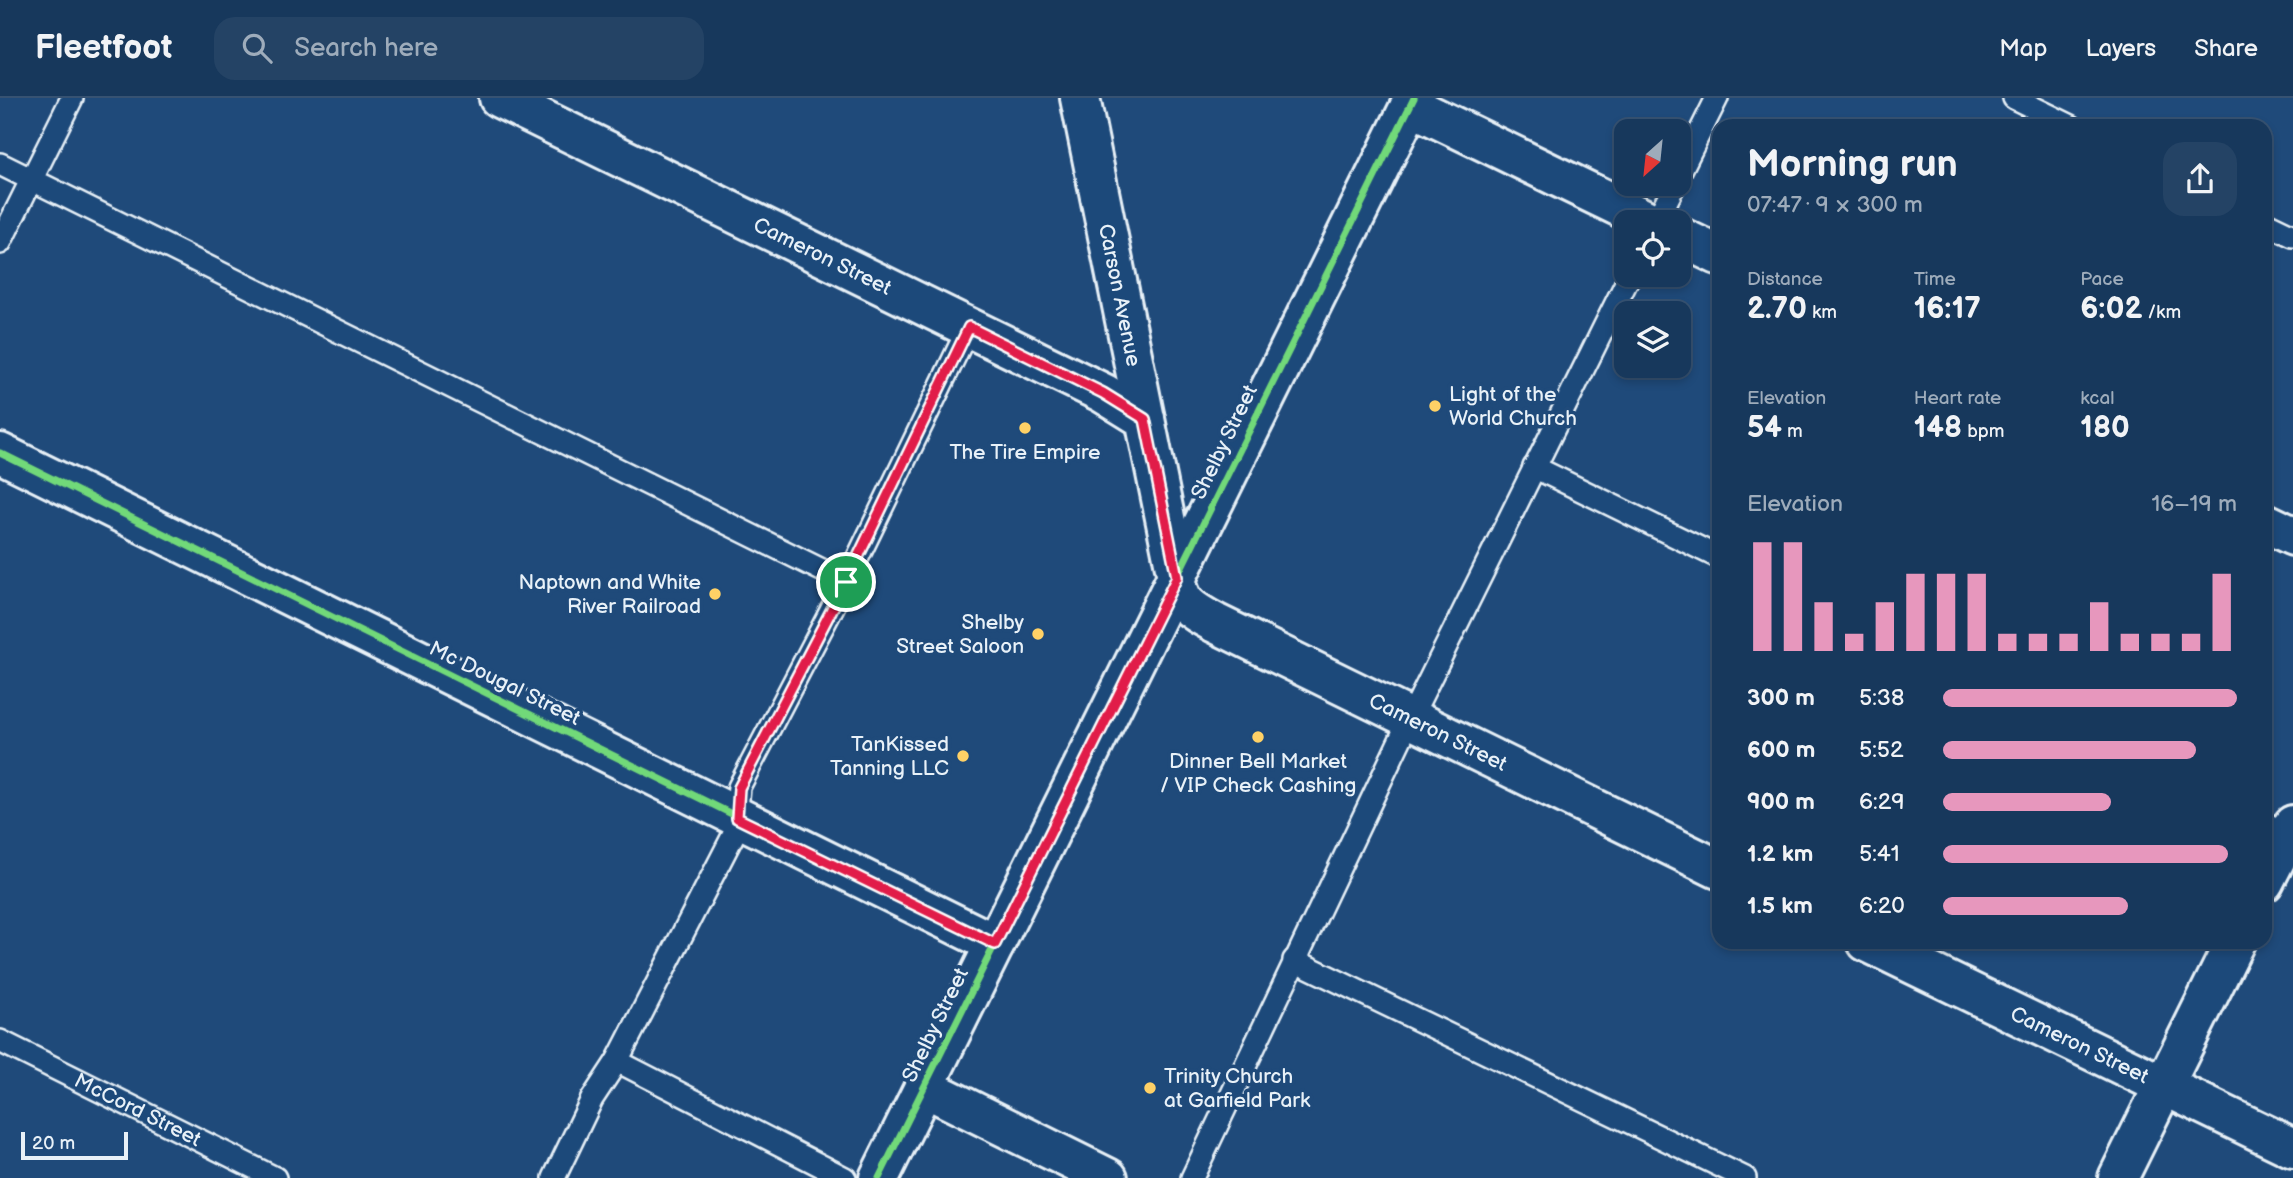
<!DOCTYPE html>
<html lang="en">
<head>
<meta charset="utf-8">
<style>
	:root { --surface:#17385c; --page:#244365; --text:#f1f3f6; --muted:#9eacbb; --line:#365272; --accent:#e797bd }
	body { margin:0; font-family:"Balsamiq Sans",sans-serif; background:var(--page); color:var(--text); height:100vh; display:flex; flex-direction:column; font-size:26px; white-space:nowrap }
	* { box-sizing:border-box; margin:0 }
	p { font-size:23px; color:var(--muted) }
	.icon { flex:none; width:38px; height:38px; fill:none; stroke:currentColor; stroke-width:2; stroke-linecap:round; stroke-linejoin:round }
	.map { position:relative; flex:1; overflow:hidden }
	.side { position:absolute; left:1712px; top:21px; width:560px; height:830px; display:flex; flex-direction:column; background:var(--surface); border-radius:21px; box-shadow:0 4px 10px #0003,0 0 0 2px var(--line) }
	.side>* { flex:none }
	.needle { width:46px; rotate:207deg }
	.buttons { position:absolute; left:1614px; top:21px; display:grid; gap:14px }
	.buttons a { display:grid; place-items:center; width:77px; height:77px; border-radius:14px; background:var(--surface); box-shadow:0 4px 10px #0003,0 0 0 2px var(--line); font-size:35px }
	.scale { position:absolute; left:21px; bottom:18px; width:107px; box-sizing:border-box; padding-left:7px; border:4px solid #e8f1f8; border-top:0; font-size:19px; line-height:24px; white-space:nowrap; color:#e8f1f8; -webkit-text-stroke:5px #1f4a7a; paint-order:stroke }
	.pin { position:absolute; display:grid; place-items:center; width:60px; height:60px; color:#fff; margin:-30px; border:4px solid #fff; border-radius:50%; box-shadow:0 2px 7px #0007 }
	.round { display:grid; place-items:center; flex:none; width:74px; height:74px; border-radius:21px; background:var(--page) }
	.headline { display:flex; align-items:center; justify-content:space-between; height:119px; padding:0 35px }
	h1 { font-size:38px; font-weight:800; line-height:52px }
	.metrics { display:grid; grid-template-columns:repeat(3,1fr); gap:10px; height:119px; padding:7px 35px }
	.metrics div { display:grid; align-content:center }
	.metrics b { font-size:30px; font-weight:800 }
	.metrics small { font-size:19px; font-weight:400 }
	.metrics p { font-size:19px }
	.chart { height:196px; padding:14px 35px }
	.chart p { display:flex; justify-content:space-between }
	.chart svg { width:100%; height:126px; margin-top:7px; stroke:var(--accent); stroke-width:6 }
	ul { padding:0 35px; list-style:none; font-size:23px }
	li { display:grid; grid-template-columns:112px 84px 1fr; align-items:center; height:52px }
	li i { height:18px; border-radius:9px; background:var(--accent) }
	header { display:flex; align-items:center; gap:42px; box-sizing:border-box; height:98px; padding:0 35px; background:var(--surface); border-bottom:2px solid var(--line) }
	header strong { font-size:33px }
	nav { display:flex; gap:38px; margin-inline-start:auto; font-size:24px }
	.search { width:490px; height:63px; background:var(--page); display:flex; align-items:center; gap:18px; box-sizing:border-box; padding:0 24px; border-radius:21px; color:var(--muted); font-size:26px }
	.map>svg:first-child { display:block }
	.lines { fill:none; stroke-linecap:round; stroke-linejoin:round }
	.lane-casing { stroke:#e8f1f8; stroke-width:26 }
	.street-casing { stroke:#e8f1f8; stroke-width:44 }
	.secondary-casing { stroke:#e8f1f8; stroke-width:44 }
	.lane { stroke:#1f4a7a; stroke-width:21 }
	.street { stroke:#1f4a7a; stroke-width:38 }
	.secondary { stroke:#1f4a7a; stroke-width:38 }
	.cycleway-casing { stroke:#1f4a7a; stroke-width:11 }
	.cycleway { stroke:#71d979; stroke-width:7 }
	.route-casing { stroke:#fff; stroke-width:14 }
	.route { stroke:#e11d48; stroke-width:9 }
	.poi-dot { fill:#ffd166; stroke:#1f4a7a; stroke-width:2.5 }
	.labels { text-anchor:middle; stroke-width:7; stroke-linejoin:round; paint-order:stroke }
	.street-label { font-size:21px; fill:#e8f1f8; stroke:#1f4a7a }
	.poi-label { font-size:21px; fill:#e8f1f8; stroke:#1f4a7a; text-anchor:end }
</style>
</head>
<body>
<header>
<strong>Fleetfoot</strong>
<div class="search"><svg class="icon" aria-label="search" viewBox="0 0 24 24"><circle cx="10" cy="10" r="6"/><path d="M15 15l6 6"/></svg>Search here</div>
<nav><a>Map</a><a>Layers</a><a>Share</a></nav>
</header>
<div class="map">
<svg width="2293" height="1080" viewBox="0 0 2293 1080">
	<rect width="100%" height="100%" fill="#1f4a7a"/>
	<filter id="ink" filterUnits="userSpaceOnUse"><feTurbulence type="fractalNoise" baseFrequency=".0143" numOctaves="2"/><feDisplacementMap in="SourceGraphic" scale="14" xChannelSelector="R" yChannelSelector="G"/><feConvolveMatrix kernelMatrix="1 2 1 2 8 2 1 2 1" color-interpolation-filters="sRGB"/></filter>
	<g filter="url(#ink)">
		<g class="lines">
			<defs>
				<g id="lane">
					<polyline points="2014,0 2071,28"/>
					<polyline points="0,66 846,484"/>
					<polyline points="1678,78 1717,0"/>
					<polyline points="1656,124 1675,86"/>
					<polyline points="2264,124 2293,138"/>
					<polyline points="0,145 72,0"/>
					<polyline points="1534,369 1718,459"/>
					<polyline points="2264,725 2293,738"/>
					<polyline points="1294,862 1745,1080"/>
					<path id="s1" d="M0,943L275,1080"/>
					<polyline points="617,963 845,1080"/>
					<polyline points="554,1080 592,1001 617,963 735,734 739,689 846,484 969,229"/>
					<polyline points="1192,1080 1410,621 1630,177"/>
				</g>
				<g id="street">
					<path id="s2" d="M499,0L1103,295L1145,321"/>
					<polyline points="1411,8 1651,124"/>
					<polyline points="1678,138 1718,157"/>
					<polyline points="0,355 995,846"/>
					<polyline points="2264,424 2293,438"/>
					<path id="s3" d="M1177,479C1177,505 1193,513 1215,525L1718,771"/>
					<polyline points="2264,784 2293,727"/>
					<path id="s4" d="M1867,844L2293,1050"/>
					<polyline points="924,989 1108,1080"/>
					<polyline points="2118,1080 2235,844"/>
				</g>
				<g id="secondary">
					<path id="s5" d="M1080,0L1177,479"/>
					<polyline points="879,1080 1414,0"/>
				</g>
			</defs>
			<use href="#lane" class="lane-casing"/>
			<use href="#street" class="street-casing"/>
			<use href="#secondary" class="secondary-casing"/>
			<use href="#lane" class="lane"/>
			<use href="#street" class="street"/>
			<use href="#secondary" class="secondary"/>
			<defs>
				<g id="cycleway">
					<polyline points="0,355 995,846"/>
					<polyline points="879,1080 1414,0"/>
				</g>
			</defs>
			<use href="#cycleway" class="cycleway-casing"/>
			<use href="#cycleway" class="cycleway"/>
		</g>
	</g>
	<g class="lines" filter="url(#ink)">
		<defs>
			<polygon id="route" points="969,229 1103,295 1145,321 1177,479 995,846 737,720 739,690 846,484"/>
		</defs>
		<use href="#route" class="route-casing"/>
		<use href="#route" class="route"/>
	</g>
	<g class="poi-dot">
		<circle cx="1435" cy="308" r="7"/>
		<circle cx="1025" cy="330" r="7"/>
		<circle cx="715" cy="496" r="7"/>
		<circle cx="1038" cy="536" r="7"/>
		<circle cx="1258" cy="639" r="7"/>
		<circle cx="963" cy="658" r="7"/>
		<circle cx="1150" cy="990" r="7"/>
	</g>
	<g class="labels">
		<g class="street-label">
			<text dy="7" stroke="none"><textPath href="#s2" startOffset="360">Cameron Street</textPath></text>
			<text dy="7" stroke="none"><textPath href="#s5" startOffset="201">Carson Avenue</textPath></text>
			<text transform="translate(1224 344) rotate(-64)" y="7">Shelby Street</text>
			<text transform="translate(505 585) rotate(26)" y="7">Mc Dougal Street</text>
			<text dy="7" stroke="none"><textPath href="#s3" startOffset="312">Cameron Street</textPath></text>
			<text transform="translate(935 927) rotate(-64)" y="7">Shelby Street</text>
			<text dy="7" stroke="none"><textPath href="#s4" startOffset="236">Cameron Street</textPath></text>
			<text dy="7" stroke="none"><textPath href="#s1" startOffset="154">McCord Street</textPath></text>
		</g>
		<g class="poi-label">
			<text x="1449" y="303" text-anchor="start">Light of the<tspan x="1449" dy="24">World Church</tspan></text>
			<text x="1025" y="361" text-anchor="middle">The Tire Empire</text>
			<text x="701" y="491">Naptown and White<tspan x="701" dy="24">River Railroad</tspan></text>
			<text x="1024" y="531">Shelby<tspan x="1024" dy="24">Street Saloon</tspan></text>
			<text x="949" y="653">TanKissed<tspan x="949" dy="24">Tanning LLC</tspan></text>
			<text x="1258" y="670" text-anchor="middle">Dinner Bell Market<tspan x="1258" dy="24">/ VIP Check Cashing</tspan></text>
			<text x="1164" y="985" text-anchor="start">Trinity Church<tspan x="1164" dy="24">at Garfield Park</tspan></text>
		</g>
	</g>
</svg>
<div class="buttons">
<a><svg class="needle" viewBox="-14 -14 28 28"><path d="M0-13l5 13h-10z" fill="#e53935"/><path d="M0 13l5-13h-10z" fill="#9eacbb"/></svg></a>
<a><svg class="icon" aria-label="locate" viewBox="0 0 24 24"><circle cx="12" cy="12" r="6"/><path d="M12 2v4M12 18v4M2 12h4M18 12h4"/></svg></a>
<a><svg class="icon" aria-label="layers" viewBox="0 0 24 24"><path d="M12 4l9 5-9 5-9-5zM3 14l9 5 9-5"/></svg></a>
</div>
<div class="scale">20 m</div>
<div class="pin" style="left:846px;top:484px;background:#1e9e55"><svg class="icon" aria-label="arrive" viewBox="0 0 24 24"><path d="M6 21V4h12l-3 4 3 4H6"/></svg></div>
<section class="side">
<div class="headline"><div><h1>Morning run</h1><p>07:47 · 9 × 300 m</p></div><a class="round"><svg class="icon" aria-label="share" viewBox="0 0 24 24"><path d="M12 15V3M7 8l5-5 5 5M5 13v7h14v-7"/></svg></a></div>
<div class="metrics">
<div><p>Distance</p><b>2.70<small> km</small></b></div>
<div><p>Time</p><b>16:17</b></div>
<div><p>Pace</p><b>6:02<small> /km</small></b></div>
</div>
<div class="metrics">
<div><p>Elevation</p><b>54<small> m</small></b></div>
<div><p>Heart rate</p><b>148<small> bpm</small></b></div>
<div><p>kcal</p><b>180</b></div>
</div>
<div class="chart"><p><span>Elevation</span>16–19 m</p>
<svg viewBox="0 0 160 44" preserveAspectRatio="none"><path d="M5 44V6M15 44V6M25 44V27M35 44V38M45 44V27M55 44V17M65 44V17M75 44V17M85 44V38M95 44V38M105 44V38M115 44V27M125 44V38M135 44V38M145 44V38M155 44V17"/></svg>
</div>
<ul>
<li><b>300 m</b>5:38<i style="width:100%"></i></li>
<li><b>600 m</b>5:52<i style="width:86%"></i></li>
<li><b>900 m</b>6:29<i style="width:57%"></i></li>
<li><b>1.2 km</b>5:41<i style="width:97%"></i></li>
<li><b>1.5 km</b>6:20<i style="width:63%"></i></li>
</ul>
</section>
</div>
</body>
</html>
